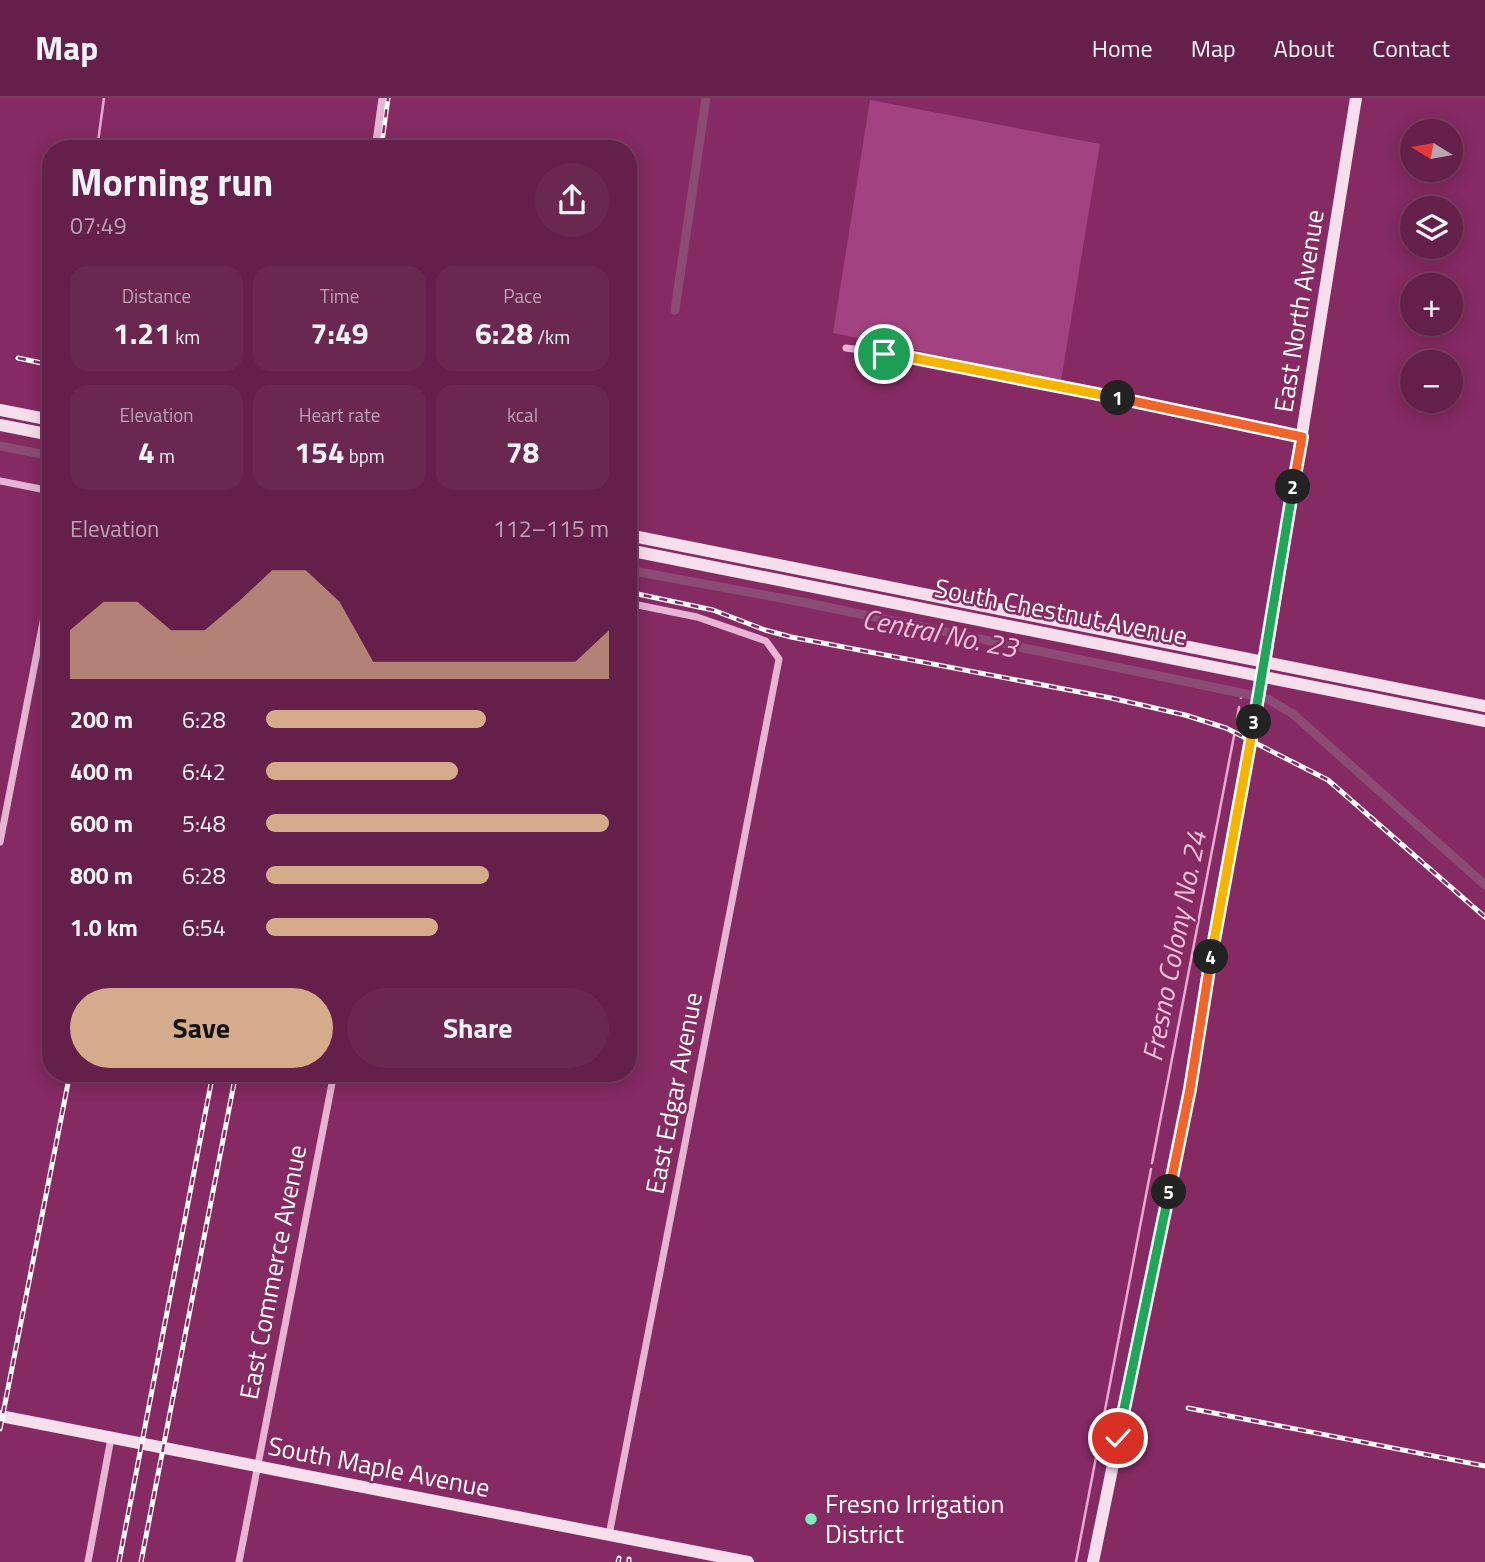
<!DOCTYPE html>
<html lang="en">
<head>
<meta charset="utf-8">
<style>
	:root { --surface:#64204a; --page:#6a2851; --text:#f1f3f6; --muted:#bba3b5; --line:#783e62; --accent:#d6ab8b }
	body { margin:0; font-family:"Titillium Web",sans-serif; background:var(--page); color:var(--text); height:100vh; display:flex; flex-direction:column; font-size:26px; white-space:nowrap }
	* { box-sizing:border-box; margin:0 }
	p { font-size:23px; color:var(--muted) }
	.icon { flex:none; width:38px; height:38px; fill:none; stroke:currentColor; stroke-width:2; stroke-linecap:round; stroke-linejoin:round }
	.map { position:relative; flex:1; overflow:hidden }
	.panel { position:absolute; left:42px; top:42px; width:595px; height:942px; display:flex; flex-direction:column; background:var(--surface); border-radius:28px; box-shadow:0 4px 18px #0003,0 0 0 2px var(--line) }
	.panel>* { flex:none }
	.needle { width:46px; rotate:281deg }
	.tools { position:absolute; left:1400px; top:21px; display:grid; gap:14px }
	.tools a { display:grid; place-items:center; width:63px; height:63px; border-radius:50%; background:var(--surface); box-shadow:0 4px 18px #0003,0 0 0 2px var(--line); font-size:35px }
	.pin { position:absolute; display:grid; place-items:center; width:60px; height:60px; color:#fff; margin:-30px; border:4px solid #fff; border-radius:50%; box-shadow:0 2px 7px #0007 }
	.km { position:absolute; width:35px; height:35px; margin:-18px; border-radius:50%; background:#222; color:#fff; font-size:19px; line-height:35px; text-align:center }
	.round { display:grid; place-items:center; flex:none; width:74px; height:74px; border-radius:37px; background:var(--page) }
	.head { display:flex; align-items:center; justify-content:space-between; height:119px; padding:0 28px }
	h1 { font-size:38px; font-weight:700; line-height:52px }
	.metrics { display:grid; grid-template-columns:repeat(3,1fr); gap:10px; height:119px; padding:7px 28px }
	.metrics div { display:grid; align-content:center; border-radius:18px; background:var(--page); text-align:center }
	.metrics b { font-size:30px; font-weight:700 }
	.metrics small { font-size:19px; font-weight:400 }
	.metrics p { font-size:19px }
	.chart { height:196px; padding:14px 28px }
	.chart p { display:flex; justify-content:space-between }
	.chart svg { width:100%; height:126px; margin-top:7px; fill:var(--accent); opacity:.7 }
	.cta { display:flex; gap:14px; margin-top:auto; padding:14px 28px }
	.cta a { flex:1; height:80px; border-radius:42px; background:var(--accent); color:#111; font-size:28px; font-weight:700; line-height:80px; text-align:center }
	.cta a+a { background:var(--page); color:var(--text) }
	ul { padding:0 28px; list-style:none; font-size:23px }
	li { display:grid; grid-template-columns:112px 84px 1fr; align-items:center; height:52px }
	li i { height:18px; border-radius:9px; background:var(--accent) }
	header { display:flex; align-items:center; gap:42px; box-sizing:border-box; height:98px; padding:0 35px; background:var(--surface); border-bottom:2px solid var(--line) }
	header strong { font-size:33px }
	nav { display:flex; gap:38px; margin-inline-start:auto; font-size:24px }
	.map>svg:first-child { display:block }
	.green { fill:#a34280 }
	.lines { fill:none; stroke-linecap:round; stroke-linejoin:round }
	.stream { stroke:#e7a9d2; stroke-width:2.5 }
	.canal { stroke:#8c4b74; stroke-width:9 }
	.street { stroke:#e7b4d5; stroke-width:7 }
	.secondary { stroke:#f7deed; stroke-width:12 }
	.rail-casing { stroke:#fff; stroke-width:5 }
	.rail { stroke:#852a63; stroke-width:2.5; stroke-dasharray:8; stroke-linecap:butt }
	.split-1-casing { stroke:#fff; stroke-width:14 }
	.split-2-casing { stroke:#fff; stroke-width:14 }
	.split-3-casing { stroke:#fff; stroke-width:14 }
	.split-4-casing { stroke:#fff; stroke-width:14 }
	.split-5-casing { stroke:#fff; stroke-width:14 }
	.split-6-casing { stroke:#fff; stroke-width:14 }
	.split-1 { stroke:#f5b400; stroke-width:9 }
	.split-2 { stroke:#f0652b; stroke-width:9 }
	.split-3 { stroke:#22a559; stroke-width:9 }
	.split-4 { stroke:#f5b400; stroke-width:9 }
	.split-5 { stroke:#f0652b; stroke-width:9 }
	.split-6 { stroke:#22a559; stroke-width:9 }
	.poi-dot { fill:#7ceeb7; stroke:#852a63; stroke-width:2.5 }
	.labels { text-anchor:middle; stroke-width:5; stroke-linejoin:round; paint-order:stroke }
	.street-label { font-size:26px; fill:#fff; stroke:#852a63 }
	.poi-label { font-size:26px; fill:#fff; stroke:#852a63; text-anchor:start }
	.water-label { font-size:28px; font-style:italic; fill:#eec0de; stroke:#852a63 }
</style>
</head>
<body>
<header>
<strong>Map</strong>
<nav><a>Home</a><a>Map</a><a>About</a><a>Contact</a></nav>
</header>
<div class="map">
<svg width="1485" height="1464" viewBox="0 0 1485 1464">
	<rect width="100%" height="100%" fill="#852a63"/>
	<polygon class="green" points="870,2 1100,46 1061,283 833,235"/>
	<g class="lines">
		<g class="stream">
			<polyline points="97,51 104,0"/>
			<polyline points="1241,600 1241,595"/>
			<polyline points="1237,620 1239,609"/>
			<polyline points="1152,1065 1234,638"/>
			<polyline points="1076,1464 1151,1071"/>
		</g>
		<g class="canal">
			<polyline points="675,212 706,0"/>
			<polyline points="0,348 51,358"/>
			<polyline points="628,472 802,504 1251,597"/>
			<polyline points="1268,601 1293,616 1485,787"/>
		</g>
		<g class="street">
			<polyline points="375,51 382,0"/>
			<polyline points="846,250 898,257 1030,282 1302,339"/>
			<polyline points="0,383 51,393"/>
			<polyline points="0,744 51,483"/>
			<polyline points="609,1437 779,561 766,543 697,519 628,505"/>
			<polyline points="88,1464 111,1340"/>
			<polyline points="239,1464 334,975"/>
		</g>
		<g class="secondary">
			<polyline points="0,312 51,322"/>
			<polyline points="0,327 51,337"/>
			<polyline points="628,437 1485,608"/>
			<polyline points="628,452 1485,623"/>
			<polyline points="0,1318 748,1464"/>
			<polyline points="1093,1464 1190,991 1223,789 1263,578 1356,0"/>
		</g>
		<defs>
			<g id="rail">
				<polyline points="381,51 388,0"/>
				<polyline points="18,260 51,267"/>
				<polyline points="628,494 713,512 765,532 791,539 1111,600 1185,617 1226,630 1328,682 1485,819"/>
				<polyline points="1188,1310 1485,1368"/>
				<polyline points="0,1331 70,975"/>
				<polyline points="119,1464 213,975"/>
				<polyline points="141,1464 236,975"/>
				<polyline points="618,1464 619,1460"/>
				<polyline points="629,1464 629,1461"/>
			</g>
		</defs>
		<use href="#rail" class="rail-casing"/>
		<use href="#rail" class="rail"/>
	</g>
	<g class="lines">
		<defs>
			<polyline id="split-1" points="884,256 898,257 1118,300"/>
			<polyline id="split-2" points="1118,300 1302,339 1293,389"/>
			<polyline id="split-3" points="1254,624 1293,389"/>
			<polyline id="split-4" points="1211,859 1254,624"/>
			<polyline id="split-5" points="1169,1094 1190,991 1211,859"/>
			<polyline id="split-6" points="1118,1340 1169,1094"/>
		</defs>
		<use href="#split-1" class="split-1-casing"/>
		<use href="#split-2" class="split-2-casing"/>
		<use href="#split-3" class="split-3-casing"/>
		<use href="#split-4" class="split-4-casing"/>
		<use href="#split-5" class="split-5-casing"/>
		<use href="#split-6" class="split-6-casing"/>
		<use href="#split-1" class="split-1"/>
		<use href="#split-2" class="split-2"/>
		<use href="#split-3" class="split-3"/>
		<use href="#split-4" class="split-4"/>
		<use href="#split-5" class="split-5"/>
		<use href="#split-6" class="split-6"/>
	</g>
	<circle class="poi-dot" cx="811" cy="1421" r="7"/>
	<g class="labels">
		<g class="street-label">
			<text transform="translate(1299 213) rotate(-81)" y="9">East North Avenue</text>
			<text transform="translate(1061 514) rotate(11)" y="9">South Chestnut Avenue</text>
			<text transform="translate(674 995) rotate(-79)" y="9">East Edgar Avenue</text>
			<text transform="translate(273 1174) rotate(-79)" y="9">East Commerce Avenue</text>
			<text transform="translate(379 1369) rotate(11)" y="9">South Maple Avenue</text>
		</g>
		<g class="poi-label">
			<text x="825" y="1415">Fresno Irrigation<tspan x="825" dy="30">District</tspan></text>
		</g>
		<g class="water-label">
			<text transform="translate(940 535) rotate(11)" y="10">Central No. 23</text>
			<text transform="translate(1174 848) rotate(-79)" y="10">Fresno Colony No. 24</text>
		</g>
	</g>
</svg>
<div class="tools">
<a><svg class="needle" viewBox="-14 -14 28 28"><path d="M0-13l5 13h-10z" fill="#e53935"/><path d="M0 13l5-13h-10z" fill="#bba3b5"/></svg></a>
<a><svg class="icon" aria-label="layers" viewBox="0 0 24 24"><path d="M12 4l9 5-9 5-9-5zM3 14l9 5 9-5"/></svg></a>
<a>+</a>
<a>−</a>
</div>
<div class="pin" style="left:884px;top:256px;background:#1e9e55"><svg class="icon" aria-label="arrive" viewBox="0 0 24 24"><path d="M6 21V4h12l-3 4 3 4H6"/></svg></div>
<div class="pin" style="left:1118px;top:1340px;background:#d93025"><svg class="icon" aria-label="check" viewBox="0 0 24 24"><path d="M5 12l5 5 9-10"/></svg></div>
<b class="km" style="left:1118px;top:300px">1</b>
<b class="km" style="left:1293px;top:389px">2</b>
<b class="km" style="left:1254px;top:624px">3</b>
<b class="km" style="left:1211px;top:859px">4</b>
<b class="km" style="left:1169px;top:1094px">5</b>
<section class="panel">
<div class="head"><div><h1>Morning run</h1><p>07:49</p></div><a class="round"><svg class="icon" aria-label="share" viewBox="0 0 24 24"><path d="M12 15V3M7 8l5-5 5 5M5 13v7h14v-7"/></svg></a></div>
<div class="metrics">
<div><p>Distance</p><b>1.21<small> km</small></b></div>
<div><p>Time</p><b>7:49</b></div>
<div><p>Pace</p><b>6:28<small> /km</small></b></div>
</div>
<div class="metrics">
<div><p>Elevation</p><b>4<small> m</small></b></div>
<div><p>Heart rate</p><b>154<small> bpm</small></b></div>
<div><p>kcal</p><b>78</b></div>
</div>
<div class="chart"><p><span>Elevation</span>112–115 m</p>
<svg viewBox="0 0 160 44" preserveAspectRatio="none"><path d="M0 44V27L10 17L20 17L30 27L40 27L50 17L60 6L70 6L80 17L90 38L100 38L110 38L120 38L130 38L140 38L150 38L160 27V44z"/></svg>
</div>
<ul>
<li><b>200 m</b>6:28<i style="width:64%"></i></li>
<li><b>400 m</b>6:42<i style="width:56%"></i></li>
<li><b>600 m</b>5:48<i style="width:100%"></i></li>
<li><b>800 m</b>6:28<i style="width:65%"></i></li>
<li><b>1.0 km</b>6:54<i style="width:50%"></i></li>
</ul>
<div class="cta"><a>Save</a><a>Share</a></div>
</section>
</div>
</body>
</html>
